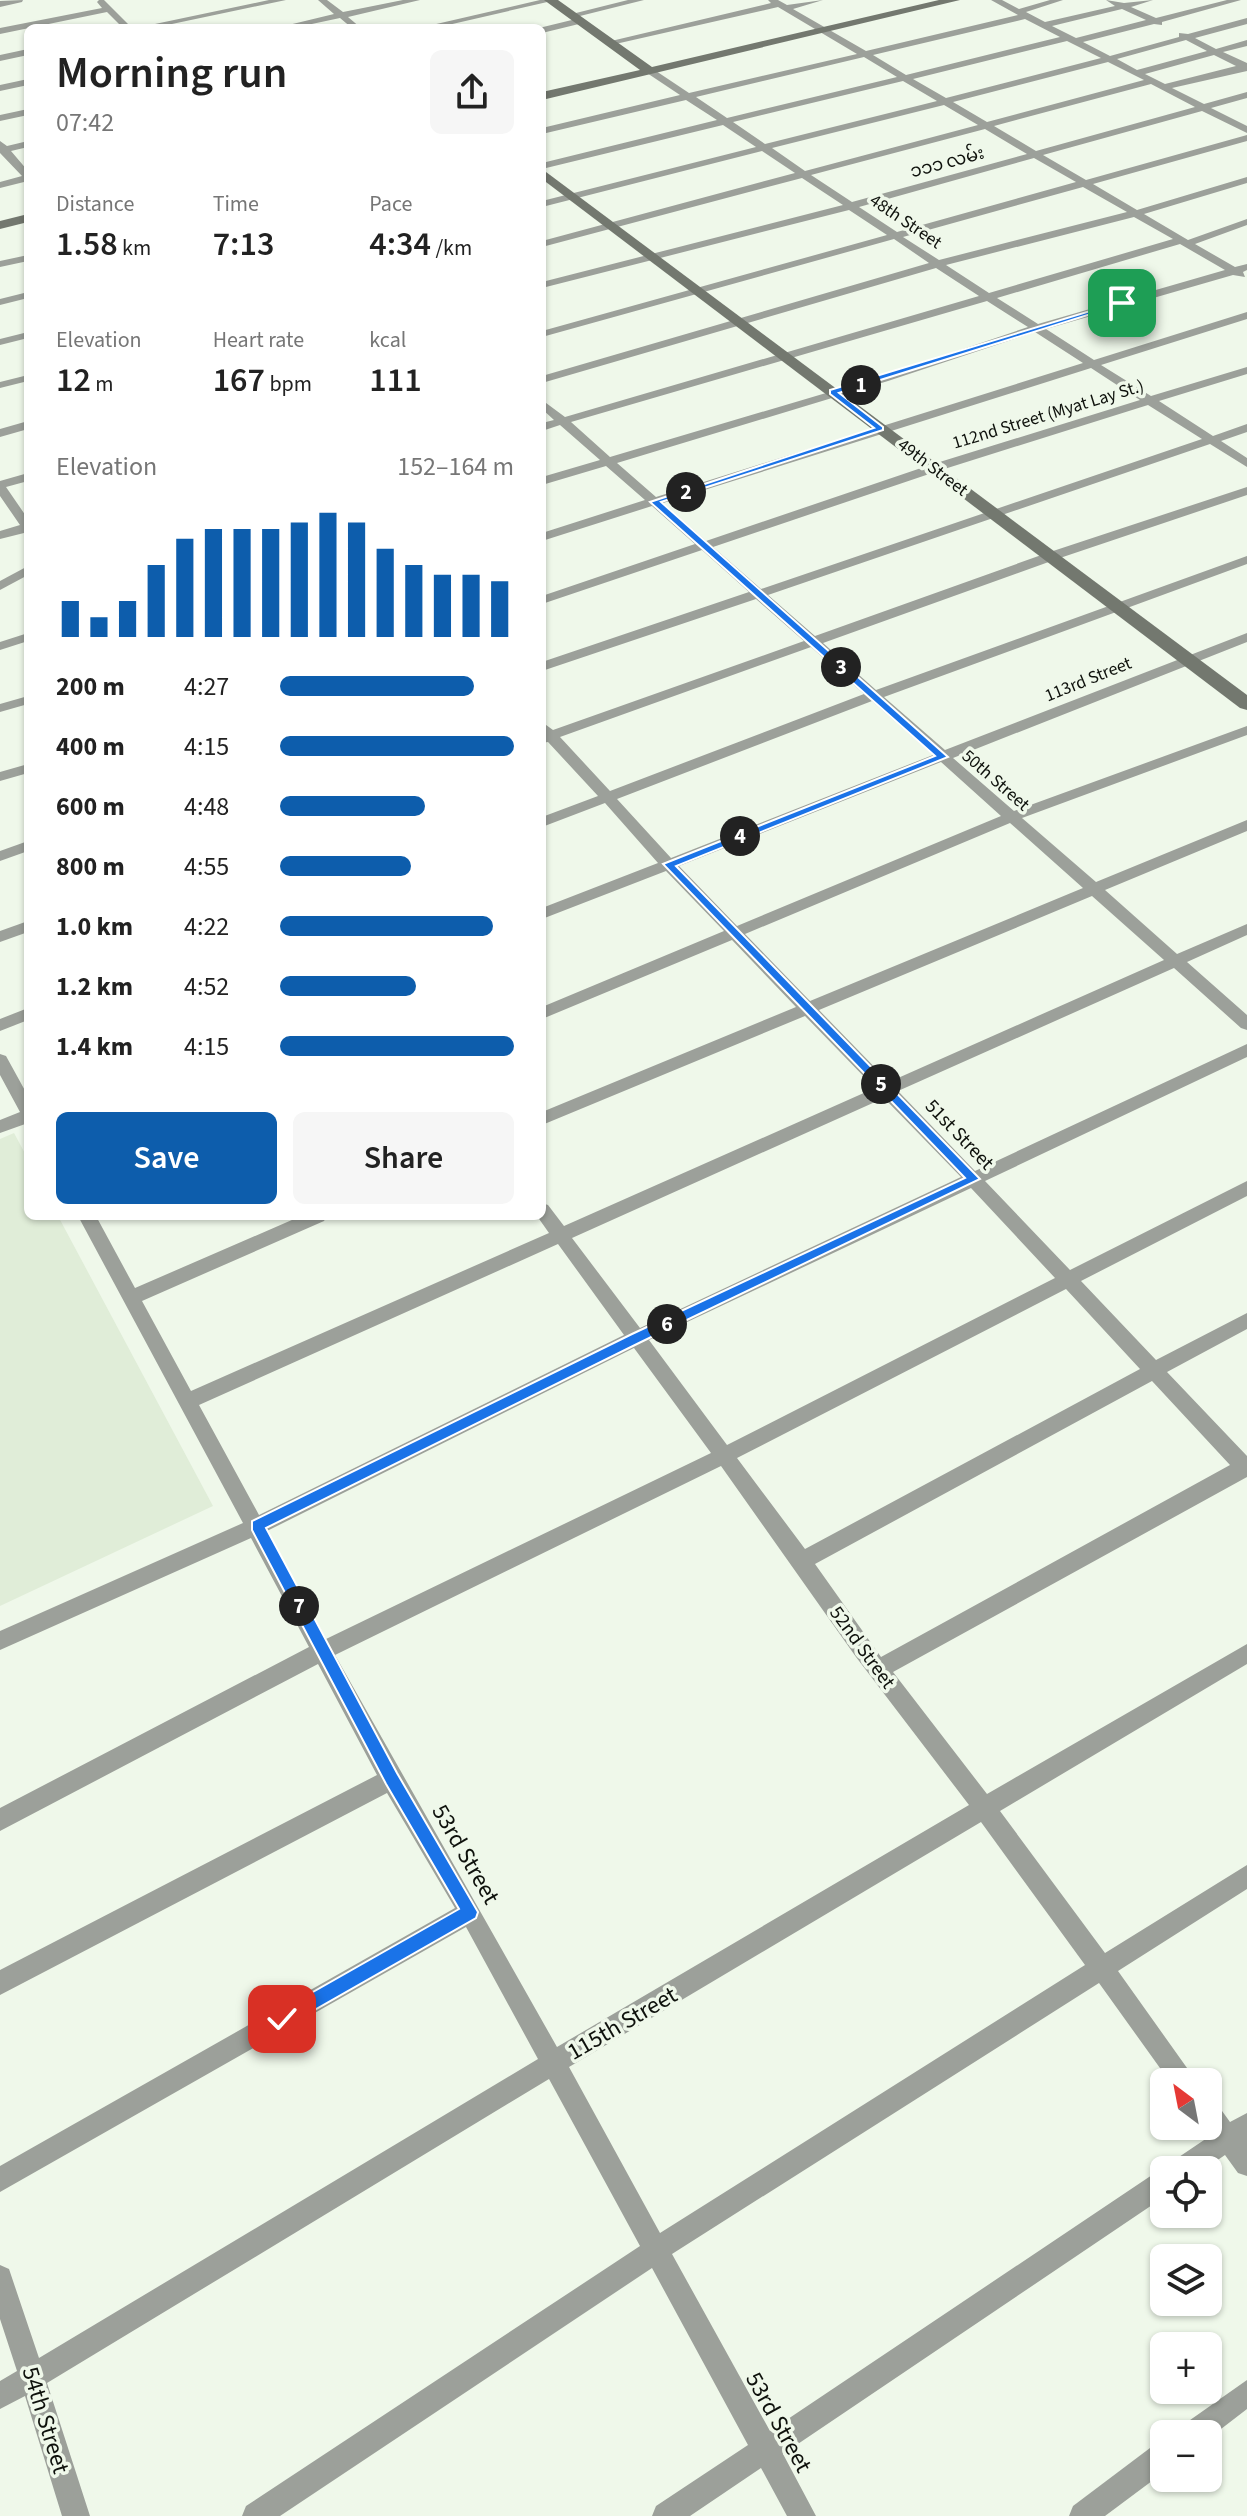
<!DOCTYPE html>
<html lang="en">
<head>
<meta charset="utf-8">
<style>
	:root { --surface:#fff; --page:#f6f6f6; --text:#222; --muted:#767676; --accent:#0d5dac }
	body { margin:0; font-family:"Source Sans 3","Noto Sans Myanmar",sans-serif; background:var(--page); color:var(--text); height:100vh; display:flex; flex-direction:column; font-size:30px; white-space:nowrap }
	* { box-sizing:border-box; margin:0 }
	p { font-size:26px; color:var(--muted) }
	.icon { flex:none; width:44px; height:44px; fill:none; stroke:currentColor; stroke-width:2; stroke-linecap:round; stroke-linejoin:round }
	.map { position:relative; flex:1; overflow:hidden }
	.side { position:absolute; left:24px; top:24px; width:522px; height:1196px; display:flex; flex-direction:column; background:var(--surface); border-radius:12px; box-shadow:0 2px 6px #0004 }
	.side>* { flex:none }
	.needle { width:52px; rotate:328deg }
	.tools { position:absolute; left:1150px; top:2068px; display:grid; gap:16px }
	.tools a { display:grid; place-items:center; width:72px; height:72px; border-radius:12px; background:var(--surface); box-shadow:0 2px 6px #0004; font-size:40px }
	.pin { position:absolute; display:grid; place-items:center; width:68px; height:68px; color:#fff; margin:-34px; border-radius:16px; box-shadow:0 4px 12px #0006 }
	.km { position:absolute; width:40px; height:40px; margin:-20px; border-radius:50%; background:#222; color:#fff; font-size:22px; line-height:40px; text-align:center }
	.round { display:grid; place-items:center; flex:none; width:84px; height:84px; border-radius:12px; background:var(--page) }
	.summary { display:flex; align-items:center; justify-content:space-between; height:136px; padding:0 32px }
	h1 { font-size:44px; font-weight:600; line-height:60px }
	.figures { display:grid; grid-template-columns:repeat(3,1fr); gap:12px; height:136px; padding:8px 32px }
	.figures div { display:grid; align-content:center }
	.figures b { font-size:34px; font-weight:600 }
	.figures small { font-size:22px; font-weight:400 }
	.figures p { font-size:22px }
	.chart { height:224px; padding:16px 32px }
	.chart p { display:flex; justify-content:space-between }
	.chart svg { width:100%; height:144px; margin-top:8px; stroke:var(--accent); stroke-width:6 }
	.cta { display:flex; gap:16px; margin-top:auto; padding:16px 32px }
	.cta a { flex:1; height:92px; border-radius:12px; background:var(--accent); color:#fff; font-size:32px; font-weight:600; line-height:92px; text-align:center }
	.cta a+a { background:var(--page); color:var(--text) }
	ul { padding:0 32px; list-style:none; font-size:26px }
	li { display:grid; grid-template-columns:128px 96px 1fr; align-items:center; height:60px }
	li i { height:20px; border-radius:10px; background:var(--accent) }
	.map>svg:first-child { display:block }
	.built { fill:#e0edd8 }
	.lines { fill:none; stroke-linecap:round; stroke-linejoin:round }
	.street { fill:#9ca09a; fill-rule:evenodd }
	.secondary { fill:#73786f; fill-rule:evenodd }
	.route { fill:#1a73e8; stroke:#fff; stroke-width:2 }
	.labels { text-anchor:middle; stroke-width:7; stroke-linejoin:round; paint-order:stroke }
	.far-street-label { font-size:18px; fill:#0e110c; stroke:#eff8ea }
	.street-label { font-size:20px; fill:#0e110c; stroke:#eff8ea }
	.near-street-label { font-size:24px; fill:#0e110c; stroke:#eff8ea }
</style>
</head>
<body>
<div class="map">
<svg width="1247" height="2516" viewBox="0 0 1247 2516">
	<rect width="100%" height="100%" fill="#eff8ea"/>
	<polygon class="built" points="14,1133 28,1159 28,1216 58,1216 213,1506 0,1606 0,1139"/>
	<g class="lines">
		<g class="street">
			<polygon points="23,0 22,2 0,7 0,1"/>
			<polygon points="99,0 104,0 132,28 123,28 107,12 0,34 0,28 102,8 97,2"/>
			<polygon points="269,0 286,0 153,28 136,28"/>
			<polygon points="318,0 327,0 343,12 403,0 420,0 348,17 361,28 352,28 340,18 293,28 276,28 334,14"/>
			<polygon points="540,0 556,0 435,28 419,28"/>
			<polygon points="628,0 644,0 572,18 568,15"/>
			<path d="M768,0H778L787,5L823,0L793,9L866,51L1018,15L991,0H1002L1019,9L1050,0H1063L1026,12L1045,22L1115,6L1106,0L1124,3L1153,0L1131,7L1156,18L1227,0H1241L1162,22V25L1154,24L1083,42L1110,56L1179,37V33L1188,34L1247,18V24L1195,38L1216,49L1247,40V46L1223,52L1247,63V71L1172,88L1204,104L1247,92V98L1211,108L1247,126V133L1202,111L1043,155L1086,180L1247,135V141L1093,184L1137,210L1247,177V183L1144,214L1188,240L1247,219V225L1195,244L1235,267L1247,264V270L1243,272L1245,277L1233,275L1046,329L1094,360L1247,312V319L1101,365L1151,396L1247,367V374L1159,401L1213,436L1247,424V432L1221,441L1247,458V467L1210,444L768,595L815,636L1047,553L1247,487V495L1057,559L823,643L876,690L1247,556V564L884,697L945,750L1247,633V642L953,758L1014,811L1247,726V735L1022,818L1096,882L1247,820V831L1105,890L1177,954L1247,924V935L1187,962L1247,1015V1030L1241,1028L1174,968L898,1091L975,1171L1247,1044V1057L985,1181L1070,1270L1247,1181V1196L1081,1281L1156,1360L1247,1313V1329L1167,1372L1247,1456V1477L893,1672L987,1794L1247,1644V1664L1000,1811L1105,1953L1247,1865V1889L1118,1971L1197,2082H1170L1099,1983L672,2254L770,2431L1155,2173L1164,2170H1165L1164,2197L783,2454L816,2516H787L761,2468L690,2516H652L656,2506L748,2445L652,2268L280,2516H242L246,2506L640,2246L549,2079L47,2383L90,2516H62L25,2396L0,2409V2381L17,2371L0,2319V2265L9,2269L39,2358L538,2059L466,1927L0,2192V2166L455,1908L387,1793L0,1995V1970L377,1775L318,1664L0,1831V1808L309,1647L251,1538L0,1650V1631L243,1523L78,1216H96L135,1288L301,1216H327L324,1221L142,1301L191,1391L549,1233L537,1216H542V1203L548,1205L564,1226L875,1088L805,1016L542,1125V1112L796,1007L732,940L542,1019V1007L724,931L666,871L542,919V908L658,863L605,803L542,827V817L598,796L548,742L542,743V722L553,730L804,641L756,599L542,671V662L749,592L702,550L542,604V596L695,544L652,506L542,541V533L645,500L606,466L542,485V477L600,460L560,425L542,431V423L554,420L542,409V400L565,417L979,296L936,268L542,383V376L929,263L894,239L542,337V331L887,235L849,210L542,288V282L843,205L802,178L542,247V241L795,173L762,151L542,207V201L756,147L723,125L542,169V163L717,120L686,100L542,134V128L680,95L647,73V69H653L689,93L857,54L778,7L611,45L607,42L771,3ZM1122,9L1146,20L1076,38L1052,26ZM1025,19L1060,37L906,75L873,55ZM1186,40L1207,51L1137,70L1117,59ZM1067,41L1101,58L946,98L913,79ZM1214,55L1236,66L1165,84L1145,74ZM864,57L897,77L727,118L696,97ZM1108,62L1144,80L987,122L953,102ZM903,81L937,101L765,144L733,122ZM1151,84L1195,107L1036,151L994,126ZM944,105L978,125L805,171L772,148ZM985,129L1027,154L852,202L811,175ZM1034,158L1076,182L897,232L859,207ZM1083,187L1127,212L939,260L903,237ZM1134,217L1173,239L989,293L946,265ZM1180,244L1225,270L1038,324L997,298ZM987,301L1028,327L880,377L610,457L571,422ZM1035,332L1083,363L656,497L617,463L888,381ZM1091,368L1140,400L930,465L706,541L663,503ZM1148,405L1202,439L761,589L713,547L938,471ZM811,647L864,694L610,791L560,737ZM872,701L933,755L671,858L617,799ZM941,762L1001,816L737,926L679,866ZM1010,823L1083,888L810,1001L745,934ZM1092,896L1164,960L889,1082L819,1010ZM884,1098L961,1177L640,1328L572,1238ZM971,1188L1055,1278L727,1445L649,1340ZM558,1244L624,1335L259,1515L199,1405ZM1066,1289L1140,1369L805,1549L737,1458ZM634,1348L711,1453L326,1639L267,1531ZM1152,1381L1230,1465L881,1657L815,1564ZM721,1466L856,1657L969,1805L557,2047L335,1655ZM981,1822L1085,1965L660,2233L569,2067Z"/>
			<polygon points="580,18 583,23 542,33 542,28 539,28"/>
			<polygon points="28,49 28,55 0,61 0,55"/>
			<polygon points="28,79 28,85 0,91 0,85"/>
			<polygon points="28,109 28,115 0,121 0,115"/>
			<polygon points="0,141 7,146 28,141 28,147 11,151 28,171 28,181 0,188 0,182 22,176 0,153"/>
			<polygon points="28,255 28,261 0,267 0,261"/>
			<polygon points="28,292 28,298 0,305 0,299"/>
			<polygon points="28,332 28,338 0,345 0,339"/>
			<polygon points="28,375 28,381 0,388 0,382"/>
			<polygon points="28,421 28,429 0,437 0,429"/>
			<polygon points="28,473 28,481 6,487 28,519 28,532 0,539 0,531 20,525 0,496 0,481"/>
			<polygon points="28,566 28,575 0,590 0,581"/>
			<polygon points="28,633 28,641 0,650 0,642"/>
			<polygon points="28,696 28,704 0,712 0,704"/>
			<polygon points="28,764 28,773 0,781 0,772"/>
			<polygon points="28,841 28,851 0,861 0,851"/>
			<polygon points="28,921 28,932 0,942 0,931"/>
			<polygon points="28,1008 28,1020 0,1031 0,1019"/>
			<polygon points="0,1054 6,1056 28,1096 28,1123 0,1133 0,1120 20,1112 0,1075"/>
			<polygon points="1208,2101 1217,2104 1230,2122 1247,2113 1247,2176 1238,2173 1225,2155 1203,2170 1170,2170 1173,2161 1210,2136 1203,2126 1208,2126"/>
			<polygon points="1247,2380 1247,2409 1208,2439 1208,2434 1179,2434 1183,2425"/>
			<polygon points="1164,2442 1164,2472 1105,2516 1069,2516 1073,2506 1154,2445"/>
		</g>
		<g class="secondary">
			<polygon points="544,0 558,0 652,67 939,0 960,0 542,100 542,92 640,70"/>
			<polygon points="542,169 1247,695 1247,710 1240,708 542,179"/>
			<polygon points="28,214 28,222 0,229 0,221"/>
		</g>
	</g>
	<polygon class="route" points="1120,302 1126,303 839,393 883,427 883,430 661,502 948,757 676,866 980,1179 641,1342 266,1528 397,1773 478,1912 476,1918 288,2025 282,2028 276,2025 273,2019 276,2013 459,1909 386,1784 252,1530 252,1521 632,1334 965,1178 663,864 935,756 650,502 874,428 830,394 830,390"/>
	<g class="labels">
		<g class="far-street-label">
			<text transform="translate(947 162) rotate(-15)" y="6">၁၁၁ လမ်း</text>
			<text transform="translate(906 221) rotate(34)" y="6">48th Street</text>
			<text transform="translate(1048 414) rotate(-17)" y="6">112nd Street (Myat Lay St.)</text>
			<text transform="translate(933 467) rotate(37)" y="6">49th Street</text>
			<text transform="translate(1088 679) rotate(-22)" y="6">113rd Street</text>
			<text transform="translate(996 780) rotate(41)" y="6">50th Street</text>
		</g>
		<g class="street-label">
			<text transform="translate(960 1134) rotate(46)" y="7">51st Street</text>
			<text transform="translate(863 1647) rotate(54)" y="7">52nd Street</text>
		</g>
		<g class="near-street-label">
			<text transform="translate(466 1854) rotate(60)" y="8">53rd Street</text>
			<text transform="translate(622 2023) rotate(-30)" y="8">115th Street</text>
			<text transform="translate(46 2420) rotate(73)" y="8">54th Street</text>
			<text transform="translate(779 2422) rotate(61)" y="8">53rd Street</text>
		</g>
	</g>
</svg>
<div class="tools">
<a><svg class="needle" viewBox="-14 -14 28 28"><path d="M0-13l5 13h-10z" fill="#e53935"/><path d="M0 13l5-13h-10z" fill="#767676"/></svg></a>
<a><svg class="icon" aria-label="locate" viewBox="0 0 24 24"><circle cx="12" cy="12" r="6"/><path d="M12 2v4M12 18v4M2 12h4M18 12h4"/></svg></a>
<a><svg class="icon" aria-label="layers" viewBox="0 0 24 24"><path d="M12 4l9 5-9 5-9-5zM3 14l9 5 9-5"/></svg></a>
<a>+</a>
<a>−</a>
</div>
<div class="pin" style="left:1122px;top:303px;background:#1e9e55"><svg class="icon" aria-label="arrive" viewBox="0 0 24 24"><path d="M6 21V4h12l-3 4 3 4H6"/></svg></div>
<div class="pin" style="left:282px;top:2019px;background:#d93025"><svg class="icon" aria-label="check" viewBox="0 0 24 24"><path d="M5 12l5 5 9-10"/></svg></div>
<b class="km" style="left:861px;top:385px">1</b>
<b class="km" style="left:686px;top:492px">2</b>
<b class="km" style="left:841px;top:667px">3</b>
<b class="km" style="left:740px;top:836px">4</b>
<b class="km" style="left:881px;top:1084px">5</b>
<b class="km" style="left:667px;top:1324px">6</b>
<b class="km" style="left:299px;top:1606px">7</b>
<section class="side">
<div class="summary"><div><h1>Morning run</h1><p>07:42</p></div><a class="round"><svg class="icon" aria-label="share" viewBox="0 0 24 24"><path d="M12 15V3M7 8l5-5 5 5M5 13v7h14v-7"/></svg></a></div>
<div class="figures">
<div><p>Distance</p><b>1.58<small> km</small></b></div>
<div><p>Time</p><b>7:13</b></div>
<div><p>Pace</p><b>4:34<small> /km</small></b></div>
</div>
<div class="figures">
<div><p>Elevation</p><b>12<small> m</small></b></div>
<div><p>Heart rate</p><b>167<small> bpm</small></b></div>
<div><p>kcal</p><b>111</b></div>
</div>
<div class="chart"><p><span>Elevation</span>152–164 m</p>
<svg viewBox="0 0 160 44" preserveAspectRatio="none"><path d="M5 44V33M15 44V38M25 44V33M35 44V22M45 44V14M55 44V11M65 44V11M75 44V11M85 44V9M95 44V6M105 44V9M115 44V17M125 44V22M135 44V25M145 44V25M155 44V27"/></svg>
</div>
<ul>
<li><b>200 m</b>4:27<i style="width:83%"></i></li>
<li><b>400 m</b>4:15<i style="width:100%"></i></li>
<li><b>600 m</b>4:48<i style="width:62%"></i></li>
<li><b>800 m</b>4:55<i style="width:56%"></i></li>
<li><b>1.0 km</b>4:22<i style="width:91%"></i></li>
<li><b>1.2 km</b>4:52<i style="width:58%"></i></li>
<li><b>1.4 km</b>4:15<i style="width:100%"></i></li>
</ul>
<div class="cta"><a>Save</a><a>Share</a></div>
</section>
</div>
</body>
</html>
